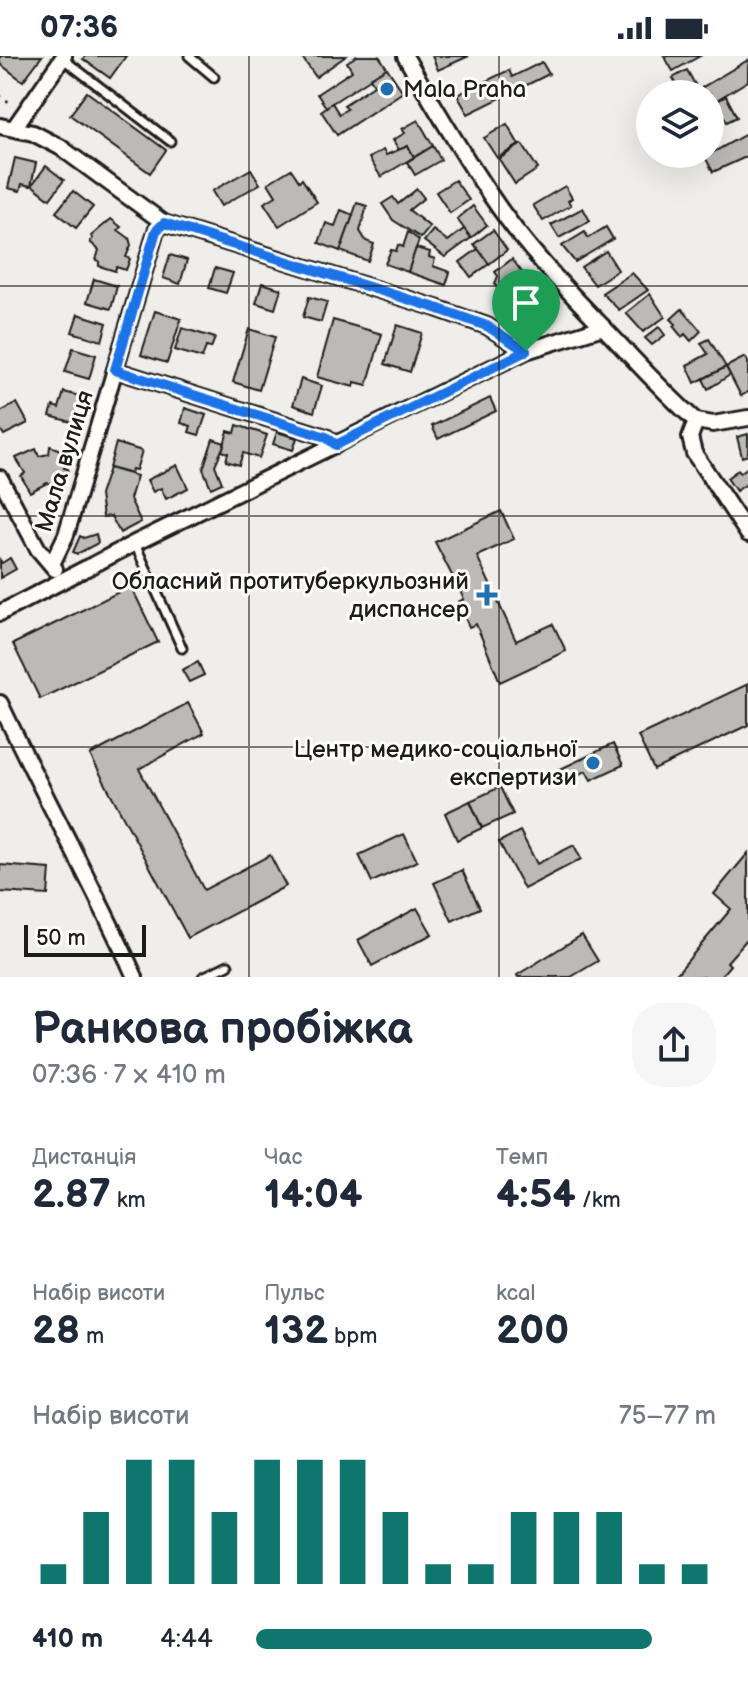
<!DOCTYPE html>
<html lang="uk">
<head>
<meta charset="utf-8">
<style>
	:root { --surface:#fff; --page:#f6f6f7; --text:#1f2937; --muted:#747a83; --accent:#0f766e }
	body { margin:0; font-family:"Balsamiq Sans",sans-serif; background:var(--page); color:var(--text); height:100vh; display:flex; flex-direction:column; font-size:30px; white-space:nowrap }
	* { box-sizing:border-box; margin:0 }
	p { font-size:26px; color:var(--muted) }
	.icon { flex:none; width:44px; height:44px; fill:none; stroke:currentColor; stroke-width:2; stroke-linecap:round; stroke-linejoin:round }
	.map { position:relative; height:921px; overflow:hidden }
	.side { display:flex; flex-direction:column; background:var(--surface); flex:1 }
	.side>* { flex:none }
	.tools { position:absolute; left:636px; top:24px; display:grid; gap:16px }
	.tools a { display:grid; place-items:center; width:88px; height:88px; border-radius:50%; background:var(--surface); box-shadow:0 8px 32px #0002; font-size:40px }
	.scale { position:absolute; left:24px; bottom:20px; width:122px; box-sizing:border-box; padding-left:8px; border:4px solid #1c1c1c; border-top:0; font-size:22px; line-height:28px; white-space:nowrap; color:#1c1c1c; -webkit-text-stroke:6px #fdfcf7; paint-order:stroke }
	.pin { position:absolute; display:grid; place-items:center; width:68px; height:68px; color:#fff; margin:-82px -34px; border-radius:50% 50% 50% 0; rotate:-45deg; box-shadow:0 0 8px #0007 }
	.pin .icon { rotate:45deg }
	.round { display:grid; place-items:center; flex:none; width:84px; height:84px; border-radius:32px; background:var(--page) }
	.head { display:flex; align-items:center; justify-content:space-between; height:136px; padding:0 32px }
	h1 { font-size:44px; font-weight:700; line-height:60px }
	.metrics { display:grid; grid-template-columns:repeat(3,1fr); gap:12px; height:136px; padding:8px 32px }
	.metrics div { display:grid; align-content:center }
	.metrics b { font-size:40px; font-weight:700 }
	.metrics small { font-size:22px; font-weight:400 }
	.metrics p { font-size:22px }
	.chart { height:224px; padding:16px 32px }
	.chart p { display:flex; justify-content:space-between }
	.chart svg { width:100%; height:144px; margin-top:8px; stroke:var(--accent); stroke-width:6 }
	ul { padding:0 32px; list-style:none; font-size:26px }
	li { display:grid; grid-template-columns:128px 96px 1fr; align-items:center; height:60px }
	li i { height:20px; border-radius:10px; background:var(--accent) }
	.status { display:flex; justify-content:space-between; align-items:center; height:56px; padding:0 40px; background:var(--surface); direction:ltr }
	.status svg { height:22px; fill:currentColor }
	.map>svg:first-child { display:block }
	.building { fill:#bbbab6; stroke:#1c1c1c; stroke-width:2 }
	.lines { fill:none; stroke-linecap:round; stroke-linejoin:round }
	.lane-casing { stroke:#1c1c1c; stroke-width:13 }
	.street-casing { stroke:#1c1c1c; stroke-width:20 }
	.path { stroke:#1c1c1c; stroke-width:3; stroke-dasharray:2 6; stroke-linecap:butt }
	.lane { stroke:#fdfcf7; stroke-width:7 }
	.street { stroke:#fdfcf7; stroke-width:14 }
	.route-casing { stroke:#fff; stroke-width:16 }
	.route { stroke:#1a73e8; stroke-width:10 }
	.grid { fill:none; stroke:#1c1c1c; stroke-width:2; stroke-opacity:0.55 }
	.poi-dot { fill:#1f6fb2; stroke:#fdfcf7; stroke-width:3 }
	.labels { text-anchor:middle; stroke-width:6; stroke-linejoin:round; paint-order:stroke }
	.poi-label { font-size:24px; fill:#1c1c1c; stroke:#fdfcf7; text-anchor:end }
	.street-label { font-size:24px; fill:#1c1c1c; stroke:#fdfcf7 }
</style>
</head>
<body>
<div class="status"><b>07:36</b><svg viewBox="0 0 49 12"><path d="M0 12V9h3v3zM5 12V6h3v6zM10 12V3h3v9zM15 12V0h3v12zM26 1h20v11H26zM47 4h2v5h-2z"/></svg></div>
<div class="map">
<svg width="748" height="921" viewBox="0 0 748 921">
	<rect width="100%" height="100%" fill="#f0eeea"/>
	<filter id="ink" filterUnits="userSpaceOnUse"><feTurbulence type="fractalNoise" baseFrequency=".0125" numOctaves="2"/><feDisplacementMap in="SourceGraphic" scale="16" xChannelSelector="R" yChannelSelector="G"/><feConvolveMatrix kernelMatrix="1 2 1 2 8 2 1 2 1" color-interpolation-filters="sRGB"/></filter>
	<g filter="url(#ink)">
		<g class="building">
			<polygon points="0,0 42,0 23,25 0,8"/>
			<polygon points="85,0 126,0 110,22 83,3"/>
			<polygon points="301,0 346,0 316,21"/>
			<polygon points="357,0 379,0 387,12 326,51 317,38 352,15 347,6"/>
			<polygon points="432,0 469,0 438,14"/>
			<polygon points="664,0 700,0 673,15"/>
			<polygon points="748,4 748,25 710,48 710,38 700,38 698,34"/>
			<polygon points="542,6 549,18 468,58 457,39 509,14 512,21"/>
			<polygon points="387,12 403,36 337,79 321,55 332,47 339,58 347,53 344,49 374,29 370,22"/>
			<polygon points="687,14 698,34 700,38 682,38 673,22"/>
			<polygon points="87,36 166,94 150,117 70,59"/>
			<polygon points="726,40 737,61 727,66 716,46"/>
			<polygon points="418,64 433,90 414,101 408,90 399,94 393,84 405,77 402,73"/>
			<polygon points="507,68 519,89 497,102 484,82"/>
			<polygon points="748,77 748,100 713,116 705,101"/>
			<polygon points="522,88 538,113 515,128 499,103"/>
			<polygon points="408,90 414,101 381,121 369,102 383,94 386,99"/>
			<polygon points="433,90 441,104 415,119 407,106"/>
			<polygon points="15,102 36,107 31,130 22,128 20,135 8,132"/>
			<polygon points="46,110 64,124 50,143 32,129"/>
			<polygon points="251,113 260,128 221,150 212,135"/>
			<polygon points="291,113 299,125 302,123 317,146 279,170 264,147 276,140 268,127"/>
			<polygon points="455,124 469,144 450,157 436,136"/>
			<polygon points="565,130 572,142 568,145 571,149 543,165 533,149"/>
			<polygon points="417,133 424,142 409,154 430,171 421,182 393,164 382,148 393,141 398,148"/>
			<polygon points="73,135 93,151 76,172 56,156"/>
			<polygon points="357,147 367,150 360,175 366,185 374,188 368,205 340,195"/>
			<polygon points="473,150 487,169 471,182 457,163"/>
			<polygon points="583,152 590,165 559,182 551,169"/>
			<polygon points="341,154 353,159 340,195 319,187 326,167 335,170"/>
			<polygon points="111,163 121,171 118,174 129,182 131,189 126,201 130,203 126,214 116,211 115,215 99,210 99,205 96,204 99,194 90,186 93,182 91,180"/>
			<polygon points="606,171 613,183 575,206 562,190 585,176 588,182"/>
			<polygon points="464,173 471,182 445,201 424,185 433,174 448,185"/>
			<polygon points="493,174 507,194 489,208 474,188"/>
			<polygon points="408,176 419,184 408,216 385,208 391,194 396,195 398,189 403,191"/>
			<polygon points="416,192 430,196 429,201 435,203 433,210 450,216 446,229 408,216"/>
			<polygon points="478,193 489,208 471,221 460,206"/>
			<polygon points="606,195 618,214 595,229 581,211"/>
			<polygon points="170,199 187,204 180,228 163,222"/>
			<polygon points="512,203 531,228 509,244 501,240 495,228 498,220 495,216"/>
			<polygon points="215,212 233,217 226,237 209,232"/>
			<polygon points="632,217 648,234 619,254 602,237"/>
			<polygon points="94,223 117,230 111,253 87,246"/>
			<polygon points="262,227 281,233 275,253 256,247"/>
			<polygon points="650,238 665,261 643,276 626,257"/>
			<polygon points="309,241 327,246 321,266 303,261"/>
			<polygon points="682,253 701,275 691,285 685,278 682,281 673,270 676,268 671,263"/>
			<polygon points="155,255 181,263 167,307 141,299"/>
			<polygon points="78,258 107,267 102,285 72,276"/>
			<polygon points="333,264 382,278 367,329 355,326 354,331 317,321"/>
			<polygon points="397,269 422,277 410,316 385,308"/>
			<polygon points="659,271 665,279 652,289 645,282"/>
			<polygon points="182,272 215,282 211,292 206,291 202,302 175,294"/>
			<polygon points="249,273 275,281 259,334 233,326"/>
			<polygon points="709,283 726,311 695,327 687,309 708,298 701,287"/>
			<polygon points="73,292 96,299 89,323 65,316"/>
			<polygon points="745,301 748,306 748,336 741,340 726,311"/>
			<polygon points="726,311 730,319 708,333 703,323"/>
			<polygon points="301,323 322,330 314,356 293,349"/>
			<polygon points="64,336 83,341 75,367 50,360 53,350 59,352"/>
			<polygon points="490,342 496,355 438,383 432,370"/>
			<polygon points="17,347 28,367 4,379 0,373 0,356"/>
			<polygon points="185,352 206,359 199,379 189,376 191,370 181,367"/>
			<polygon points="237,369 267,379 259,402 243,397 239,409 226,405 228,397 222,395 228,375 235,377"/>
			<polygon points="277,376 297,382 293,394 273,388"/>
			<polygon points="748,378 748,399 742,401 737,381"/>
			<polygon points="213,383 225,387 215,409 222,427 211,432 203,413"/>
			<polygon points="116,387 142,395 136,414 132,413 131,418 109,412"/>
			<polygon points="50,390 69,397 64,412 68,413 64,430 47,427 30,436 21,420 25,417 16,402 36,393 39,400 49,398"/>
			<polygon points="177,409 188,432 166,443 161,432 153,436 147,424"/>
			<polygon points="748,411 748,427 736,435 727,422 738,414 740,417"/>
			<polygon points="109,412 137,420 130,443 141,466 120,477 111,460 103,461 100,439"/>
			<polygon points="501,455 514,483 477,500 516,585 553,568 566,595 500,626 476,568 469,571 458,546 464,543 435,486"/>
			<polygon points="96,478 98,487 77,498 73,496 80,480 84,482"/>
			<polygon points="10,502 16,513 0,522 0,504 2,507"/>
			<polygon points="131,530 158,586 40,643 13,588"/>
			<polygon points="198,606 204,619 189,626 182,614"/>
			<polygon points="748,628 748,669 654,714 638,680"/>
			<polygon points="188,647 204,677 139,713 204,834 270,799 286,830 188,882 90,699"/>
			<polygon points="613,688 623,709 591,724 586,715 557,729 552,717"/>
			<polygon points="500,731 513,758 482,772 470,745"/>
			<polygon points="470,745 482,772 457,784 445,757"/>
			<polygon points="520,775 537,808 574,789 581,803 524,833 499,786"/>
			<polygon points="404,778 417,805 372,826 359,799"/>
			<polygon points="748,797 748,882 727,906 730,909 720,921 674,921 731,853 714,838"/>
			<polygon points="0,809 50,813 48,839 0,836"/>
			<polygon points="462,814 480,852 452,865 434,827"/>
			<polygon points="417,852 432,878 372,910 358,884"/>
			<polygon points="582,879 598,905 571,921 518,921 517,919"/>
		</g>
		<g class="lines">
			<defs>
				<g id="lane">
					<polyline points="189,0 214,21"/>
					<polyline points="62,2 170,85"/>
					<polyline points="135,488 182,592"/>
					<polyline points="203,921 228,909"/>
				</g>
				<g id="street">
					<path d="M405,0C433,48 460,95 491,140C523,188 562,229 602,270C633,302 662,335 696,365L690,381L694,397L748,478"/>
					<polyline points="0,70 33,77 60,91 164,167 436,252 487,270 526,295"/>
					<polyline points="14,72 64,0"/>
					<polyline points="115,314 326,381 336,389"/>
					<polyline points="696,365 713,368 748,362"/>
					<polyline points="0,422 38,493 55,513"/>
					<polyline points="52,508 66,479 156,175 164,167"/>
					<polyline points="0,557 135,487 526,295 603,271"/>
					<path d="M0,647C43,739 93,828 135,921"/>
				</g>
			</defs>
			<use href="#lane" class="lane-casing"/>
			<use href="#street" class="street-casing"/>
			<polyline class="path" points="0,40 13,49"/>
			<use href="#lane" class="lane"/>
			<use href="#street" class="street"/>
		</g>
	</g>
	<g class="lines" filter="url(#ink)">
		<defs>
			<polygon id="route" points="164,167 436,252 487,270 526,295 336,389 326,381 115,314 156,175"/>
		</defs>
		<use href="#route" class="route-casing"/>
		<use href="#route" class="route"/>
	</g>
	<path class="grid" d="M249,0V921M499,0V921M0,230H748M0,460H748M0,691H748"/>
	<g class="poi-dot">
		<circle cx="387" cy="33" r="8"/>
		<path d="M483 527h8v8h8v8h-8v8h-8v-8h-8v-8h8z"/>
		<circle cx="593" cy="707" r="8"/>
	</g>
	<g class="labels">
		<g class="poi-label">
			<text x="403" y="41" text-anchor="start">Mala Praha</text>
			<text x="469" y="533">Обласний протитуберкульозний<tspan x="469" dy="28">диспансер</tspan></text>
			<text x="577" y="701">Центр медико-соціальної<tspan x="577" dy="28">експертизи</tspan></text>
		</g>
		<g class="street-label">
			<text transform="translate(64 405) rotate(-73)" y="8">Мала вулиця</text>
		</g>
	</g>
</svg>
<div class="tools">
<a><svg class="icon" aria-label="layers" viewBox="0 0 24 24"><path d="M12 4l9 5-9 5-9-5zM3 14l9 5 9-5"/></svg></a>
</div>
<div class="scale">50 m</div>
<div class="pin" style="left:526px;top:295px;background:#1e9e55"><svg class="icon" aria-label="arrive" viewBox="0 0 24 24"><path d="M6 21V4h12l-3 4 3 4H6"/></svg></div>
</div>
<section class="side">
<div class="head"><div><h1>Ранкова пробіжка</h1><p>07:36 · 7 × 410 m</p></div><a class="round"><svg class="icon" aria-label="share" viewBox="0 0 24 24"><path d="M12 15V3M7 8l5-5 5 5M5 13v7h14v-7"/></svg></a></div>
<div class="metrics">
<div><p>Дистанція</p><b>2.87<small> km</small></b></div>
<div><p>Час</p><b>14:04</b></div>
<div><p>Темп</p><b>4:54<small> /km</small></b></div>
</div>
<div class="metrics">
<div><p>Набір висоти</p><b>28<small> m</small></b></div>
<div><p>Пульс</p><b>132<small> bpm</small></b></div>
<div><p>kcal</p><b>200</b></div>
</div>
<div class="chart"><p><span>Набір висоти</span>75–77 m</p>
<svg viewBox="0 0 160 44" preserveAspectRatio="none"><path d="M5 44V38M15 44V22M25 44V6M35 44V6M45 44V22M55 44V6M65 44V6M75 44V6M85 44V22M95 44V38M105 44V38M115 44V22M125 44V22M135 44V22M145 44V38M155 44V38"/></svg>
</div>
<ul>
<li><b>410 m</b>4:44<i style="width:86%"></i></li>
</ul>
</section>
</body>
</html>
